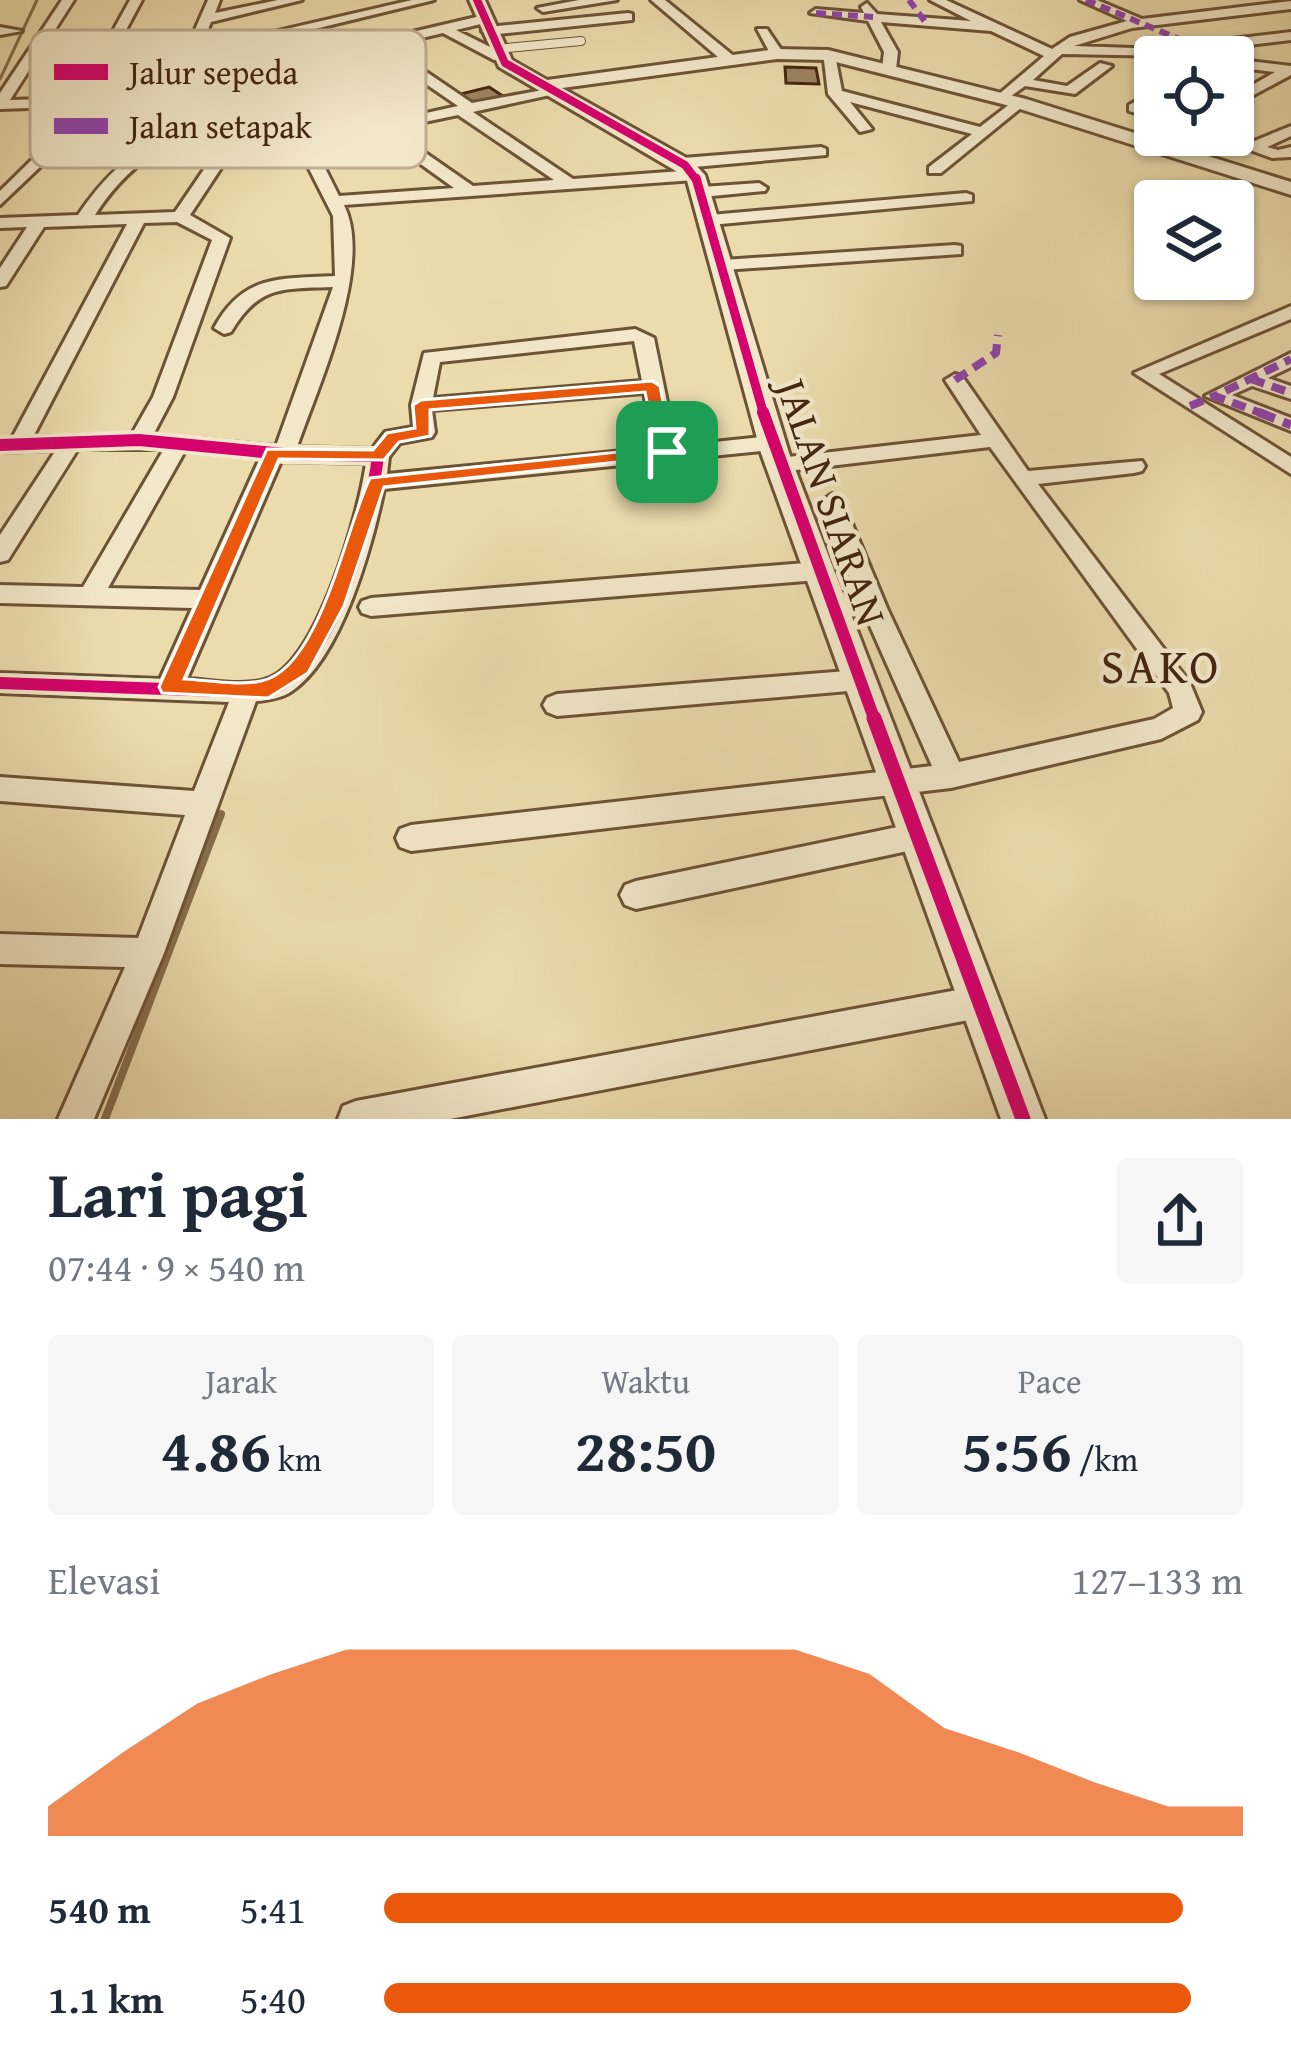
<!DOCTYPE html>
<html lang="id">
<head>
<meta charset="utf-8">
<style>
	:root { --surface:#fff; --page:#f6f6f7; --text:#1f2937; --muted:#747a83; --accent:#ea580c }
	body { margin:0; font-family:"Gentium Book Plus",serif; background:var(--page); color:var(--text); height:100vh; display:flex; flex-direction:column; font-size:45px; white-space:nowrap }
	* { box-sizing:border-box; margin:0 }
	p { font-size:39px; color:var(--muted) }
	.icon { flex:none; width:66px; height:66px; fill:none; stroke:currentColor; stroke-width:2; stroke-linecap:round; stroke-linejoin:round }
	.map { position:relative; height:1119px; overflow:hidden }
	.side { display:flex; flex-direction:column; background:var(--surface); flex:1 }
	.side>* { flex:none }
	.buttons { position:absolute; left:1134px; top:36px; display:grid; gap:24px }
	.buttons a { display:grid; place-items:center; width:120px; height:120px; border-radius:12px; background:var(--surface); box-shadow:0 3px 9px #0004; font-size:60px }
	.pin { position:absolute; display:grid; place-items:center; width:102px; height:102px; color:#fff; margin:-51px; border-radius:24px; box-shadow:0 6px 18px #0006 }
	.round { display:grid; place-items:center; flex:none; width:126px; height:126px; border-radius:12px; background:var(--page) }
	.headline { display:flex; align-items:center; justify-content:space-between; height:204px; padding:0 48px }
	h1 { font-size:66px; font-weight:600; line-height:90px }
	.metrics { display:grid; grid-template-columns:repeat(3,1fr); gap:18px; height:204px; padding:12px 48px }
	.metrics div { display:grid; align-content:center; border-radius:12px; background:var(--page); text-align:center }
	.metrics b { font-size:60px; font-weight:600 }
	.metrics small { font-size:33px; font-weight:400 }
	.metrics p { font-size:33px }
	.chart { height:336px; padding:24px 48px }
	.chart p { display:flex; justify-content:space-between }
	.chart svg { width:100%; height:216px; margin-top:12px; fill:var(--accent); opacity:.7 }
	ul { padding:0 48px; list-style:none; font-size:39px }
	li { display:grid; grid-template-columns:192px 144px 1fr; align-items:center; height:90px }
	li i { height:30px; border-radius:15px; background:var(--accent) }
	.map>svg:first-child { display:block }
	.lines { fill:none; stroke-linecap:round; stroke-linejoin:round }
	.stream-far1 { stroke:#866e4d; stroke-width:3 }
	.stream { stroke:#866e4d; stroke-width:8 }
	.building { fill:#9b8461; stroke:#43250f; stroke-width:3 }
	.service-casing { stroke:#6d5336; stroke-width:10 }
	.minor-casing { stroke:#6d5336; stroke-width:6 }
	.tertiary-casing { stroke:#6d5336; stroke-width:6 }
	.service { stroke:#f3e8ca; stroke-width:8 }
	.minor { fill:#f3e8ca; fill-rule:evenodd }
	.tertiary { fill:#f3e8ca; fill-rule:evenodd }
	.quiet-far2 { stroke:#8e44ad; stroke-width:6; stroke-dasharray:10 6; stroke-linecap:butt }
	.quiet-far1 { stroke:#8e44ad; stroke-width:8; stroke-dasharray:14 8; stroke-linecap:butt }
	.quiet { stroke:#8e44ad; stroke-width:9; stroke-dasharray:18 9; stroke-linecap:butt }
	.cycleway-far3-casing { stroke:#f3e8ca; stroke-width:12 }
	.cycleway-far2-casing { stroke:#f3e8ca; stroke-width:15 }
	.cycleway-far1-casing { stroke:#f3e8ca; stroke-width:20 }
	.cycleway-casing { stroke:#f3e8ca; stroke-width:22 }
	.cycleway-far3 { stroke:#d6006c; stroke-width:8 }
	.cycleway-far2 { stroke:#d6006c; stroke-width:9 }
	.cycleway-far1 { stroke:#d6006c; stroke-width:12 }
	.cycleway { stroke:#d6006c; stroke-width:15 }
	.route { fill:#ea580c; stroke:#fff; stroke-width:3; fill-rule:evenodd }
	.labels { text-anchor:middle; stroke-width:9; stroke-linejoin:round; paint-order:stroke }
	.street-label { font-size:42px; fill:#43250f; stroke:#f3e8ca }
	.quarter-label { font-size:48px; letter-spacing:3px; fill:#43250f; stroke:#f3e8ca }
	.key { fill:#f3e8ca; stroke:#beae92; stroke-width:3 }
	.key-label { font-size:33px; fill:#43250f }
</style>
</head>
<body>
<div class="map">
<svg width="1291" height="1119" viewBox="0 0 1291 1119">
	<rect width="100%" height="100%" fill="#ecdcad"/>
	<filter id="stains"><feTurbulence type="fractalNoise" baseFrequency=".00167" numOctaves="4"/><feColorMatrix values="0 0 0 0 .2 0 0 0 0 .09 0 0 0 0 .02 0 0 0 .5 -.17"/></filter>
	<radialGradient id="worn" r=".72"><stop offset=".6" stop-color="#630" stop-opacity="0"/><stop offset="1" stop-color="#630" stop-opacity=".3"/></radialGradient>
	<g class="lines">
		<polyline class="stream-far1" points="0,79 37,0"/>
		<polyline class="stream" points="105,1119 221,814"/>
	</g>
	<g class="building">
		<polygon points="785,67 816,68 819,84 786,83"/>
		<polygon points="489,87 506,98 476,105 461,94"/>
	</g>
	<g class="lines">
		<defs>
			<g id="service">
				<polyline points="496,49 581,41"/>
				<polyline points="1151,50 1144,63 1151,67"/>
			</g>
			<g id="minor">
				<path d="M62,0H74L10,100L76,98L130,0H142L90,97H137L169,89L208,0H220L215,13L278,0H302L211,22L200,49L412,0H434L196,58L185,85L485,15L489,16V22L456,30L504,54V60H494L443,33L388,46L472,103L559,87V93L473,112L573,179L695,170L703,175L695,180L344,205C374,265 318,386 297,447L372,449L385,432L413,427L411,405L424,353L635,329L654,338L676,446L772,436L783,443L772,450L384,489C372,546 342,657 292,691C282,698 268,700 256,701L164,953L94,1119H58L125,967L0,964V934L138,938L185,815L0,801V777L194,791L229,702L0,693V673L160,679L192,608L0,603V585L83,587L164,449H78L8,560L0,562V535L56,450L0,452V438H12L127,224L44,227L6,286L0,287V268L27,227L0,228V218L78,215C127,143 173,126 255,107L228,84L146,103L64,144L0,205V191L54,138L120,105L0,109V93ZM375,49L458,106L390,121L316,63ZM303,66L375,123L308,138L241,81ZM263,114L288,136L211,159L175,212L95,215C139,147 188,132 263,114ZM458,115L554,180L473,186L391,129ZM376,132L454,188L339,196L314,146ZM296,143L333,216L335,276C280,279 243,274 214,328L224,334L231,332C259,285 282,289 333,287L276,446L153,435L173,397L230,238L190,215L223,165ZM177,222L212,240L153,397L132,434L33,437L144,223ZM634,341L642,381L433,398L440,362ZM644,393L654,448L387,474L389,457L400,443L432,437L435,432L432,410ZM185,451L260,458L200,590L108,588ZM281,461L366,463C359,513 319,656 270,678C247,688 210,680 187,679Z"/>
				<polygon points="579,0 617,0 543,12 537,8"/>
				<polygon points="651,0 665,0 735,57 735,63 725,63"/>
				<polygon points="930,0 946,0 1052,49 1070,37 1127,21 1080,0 1097,0 1142,19 1291,1 1291,9 1132,28 1074,46 1194,50 1191,47 1198,43 1291,32 1291,40 1200,51 1223,57 1062,54 1033,80 1067,86 1100,63 1112,66 1075,94 1025,86 1003,102 996,98 998,95 1044,56 991,31 881,22 898,52 896,69 889,73 882,69 884,52 868,21 810,13 816,9 864,13 861,7 867,3 877,14 971,21"/>
				<polygon points="628,13 632,14 632,20 488,35 482,31 488,27"/>
				<polygon points="0,27 22,31 0,35"/>
				<polygon points="757,29 767,29 784,54 782,57 772,57"/>
				<polygon points="823,52 835,55 842,91 980,127 1015,100 1027,103 941,173 929,173 929,167 972,134 850,102 872,129 860,132 828,94"/>
				<polygon points="1233,59 1291,66 1291,75 1233,106 1233,96 1275,72 1233,67"/>
				<polygon points="1155,90 1155,100 1145,107 1155,110 1155,119 1129,111 1129,105"/>
				<polygon points="1291,126 1291,136 1267,147 1278,150 1291,147 1291,157 1272,158 1209,135 1232,135 1252,142"/>
				<polygon points="1164,135 1183,135 1161,149 1151,149 1151,143"/>
				<polygon points="821,147 826,149 826,155 683,168 675,163 683,158"/>
				<polygon points="759,183 767,188 765,191 702,197 694,192 702,187"/>
				<polygon points="966,193 972,195 972,201 710,225 702,220 710,215"/>
				<polygon points="955,245 961,246 961,254 723,270 714,265 723,260"/>
				<polygon points="1291,306 1291,319 1159,374 1291,457 1291,474 1134,373"/>
				<polygon points="1291,353 1291,367 1268,378 1291,386 1291,399 1252,386 1232,395 1291,418 1291,431 1205,396"/>
				<polygon points="955,374 962,376 1028,471 1142,461 1145,466 1142,471 1134,473 1038,484 1190,683 1202,712 1198,720 1161,739 951,788 411,851 400,847 396,838 400,829 411,825 932,766 866,617 823,615 819,609 823,603 858,599 821,502 832,494 843,502 887,608 959,762 1154,719 1173,708 1169,693 990,447 779,472 768,465 779,458 981,435 945,380"/>
				<polygon points="818,562 830,571 818,580 371,616 362,613 359,607 362,601 371,598"/>
				<polygon points="860,670 869,673 873,680 869,687 860,690 557,716 547,712 543,705 547,698 557,694"/>
				<polygon points="917,823 928,827 932,836 928,845 917,849 636,909 625,905 620,895 625,885 636,881"/>
				<polygon points="979,986 991,991 996,1002 991,1013 979,1018 450,1119 338,1119 343,1106 356,1101"/>
			</g>
			<polygon id="tertiary" points="469,0 485,0 512,60 547,80 777,49 828,50 1026,99 1291,182 1291,195 1014,107 828,60 777,59 562,88 692,161 705,175 789,453 1045,1119 1001,1119 761,453 686,177 499,67"/>
		</defs>
		<use href="#service" class="service-casing"/>
		<use href="#minor" class="minor-casing"/>
		<use href="#tertiary" class="tertiary-casing"/>
		<use href="#service" class="service"/>
		<use href="#minor" class="minor"/>
		<use href="#tertiary" class="tertiary"/>
		<g class="quiet-far2">
			<polyline points="909,0 926,23"/>
			<polyline points="1086,0 1198,47"/>
			<polyline points="816,13 873,17"/>
		</g>
		<g class="quiet-far1">
			<polyline points="1251,379 1291,393"/>
			<polyline points="955,380 996,353 998,335"/>
			<polyline points="1190,406 1215,396"/>
			<polyline points="1266,415 1215,396 1291,359"/>
		</g>
		<polyline class="quiet" points="1258,412 1291,425"/>
		<defs>
			<polyline id="cycleway-far3" points="477,0 505,63 685,165 697,181"/>
			<polyline id="cycleway-far2" points="696,178 764,415"/>
			<g id="cycleway-far1">
				<polyline points="763,412 875,721"/>
				<path d="M0,445L139,440L284,454L378,456C370,518 338,648 282,684C272,691 258,691 246,692L0,683"/>
			</g>
			<polyline id="cycleway" points="874,718 1023,1119"/>
		</defs>
		<use href="#cycleway-far3" class="cycleway-far3-casing"/>
		<use href="#cycleway-far2" class="cycleway-far2-casing"/>
		<use href="#cycleway-far1" class="cycleway-far1-casing"/>
		<use href="#cycleway" class="cycleway-casing"/>
		<use href="#cycleway-far3" class="cycleway-far3"/>
		<use href="#cycleway-far2" class="cycleway-far2"/>
		<use href="#cycleway-far1" class="cycleway-far1"/>
		<use href="#cycleway" class="cycleway"/>
	</g>
	<path class="route" d="M652,381L660,386L673,456L384,487L344,606L308,673L268,698L162,693L159,687L267,449L373,450L387,433L415,428L413,405L421,400ZM645,392L657,448L370,478C346,526 320,670 261,681C237,686 208,680 184,679L279,459L384,460L399,442L430,436V410Z"/>
	<g class="labels">
		<g class="street-label">
			<text transform="translate(832 502) rotate(71)" y="15">JALAN SIARAN</text>
		</g>
		<g class="quarter-label">
			<text x="1161" y="683">SAKO</text>
		</g>
	</g>
	<rect x="30" y="30" width="396" height="138" rx="18" class="key"/>
	<rect x="54" y="64" width="54" height="16" fill="#d6006c"/>
	<rect x="54" y="118" width="54" height="16" fill="#8e44ad"/>
	<g class="key-label">
		<text x="129" y="84">Jalur sepeda</text>
		<text x="129" y="138">Jalan setapak</text>
	</g>
	<rect width="100%" height="100%" filter="url(#stains)"/>
	<rect width="100%" height="100%" fill="url(#worn)"/>
</svg>
<div class="buttons">
<a><svg class="icon" aria-label="locate" viewBox="0 0 24 24"><circle cx="12" cy="12" r="6"/><path d="M12 2v4M12 18v4M2 12h4M18 12h4"/></svg></a>
<a><svg class="icon" aria-label="layers" viewBox="0 0 24 24"><path d="M12 4l9 5-9 5-9-5zM3 14l9 5 9-5"/></svg></a>
</div>
<div class="pin" style="left:667px;top:452px;background:#1e9e55"><svg class="icon" aria-label="arrive" viewBox="0 0 24 24"><path d="M6 21V4h12l-3 4 3 4H6"/></svg></div>
</div>
<section class="side">
<div class="headline"><div><h1>Lari pagi</h1><p>07:44 · 9 × 540 m</p></div><a class="round"><svg class="icon" aria-label="share" viewBox="0 0 24 24"><path d="M12 15V3M7 8l5-5 5 5M5 13v7h14v-7"/></svg></a></div>
<div class="metrics">
<div><p>Jarak</p><b>4.86<small> km</small></b></div>
<div><p>Waktu</p><b>28:50</b></div>
<div><p>Pace</p><b>5:56<small> /km</small></b></div>
</div>
<div class="chart"><p><span>Elevasi</span>127–133 m</p>
<svg viewBox="0 0 160 44" preserveAspectRatio="none"><path d="M0 44V38L10 27L20 17L30 11L40 6L50 6L60 6L70 6L80 6L90 6L100 6L110 11L120 22L130 27L140 33L150 38L160 38V44z"/></svg>
</div>
<ul>
<li><b>540 m</b>5:41<i style="width:93%"></i></li>
<li><b>1.1 km</b>5:40<i style="width:94%"></i></li>
</ul>
</section>
</body>
</html>
